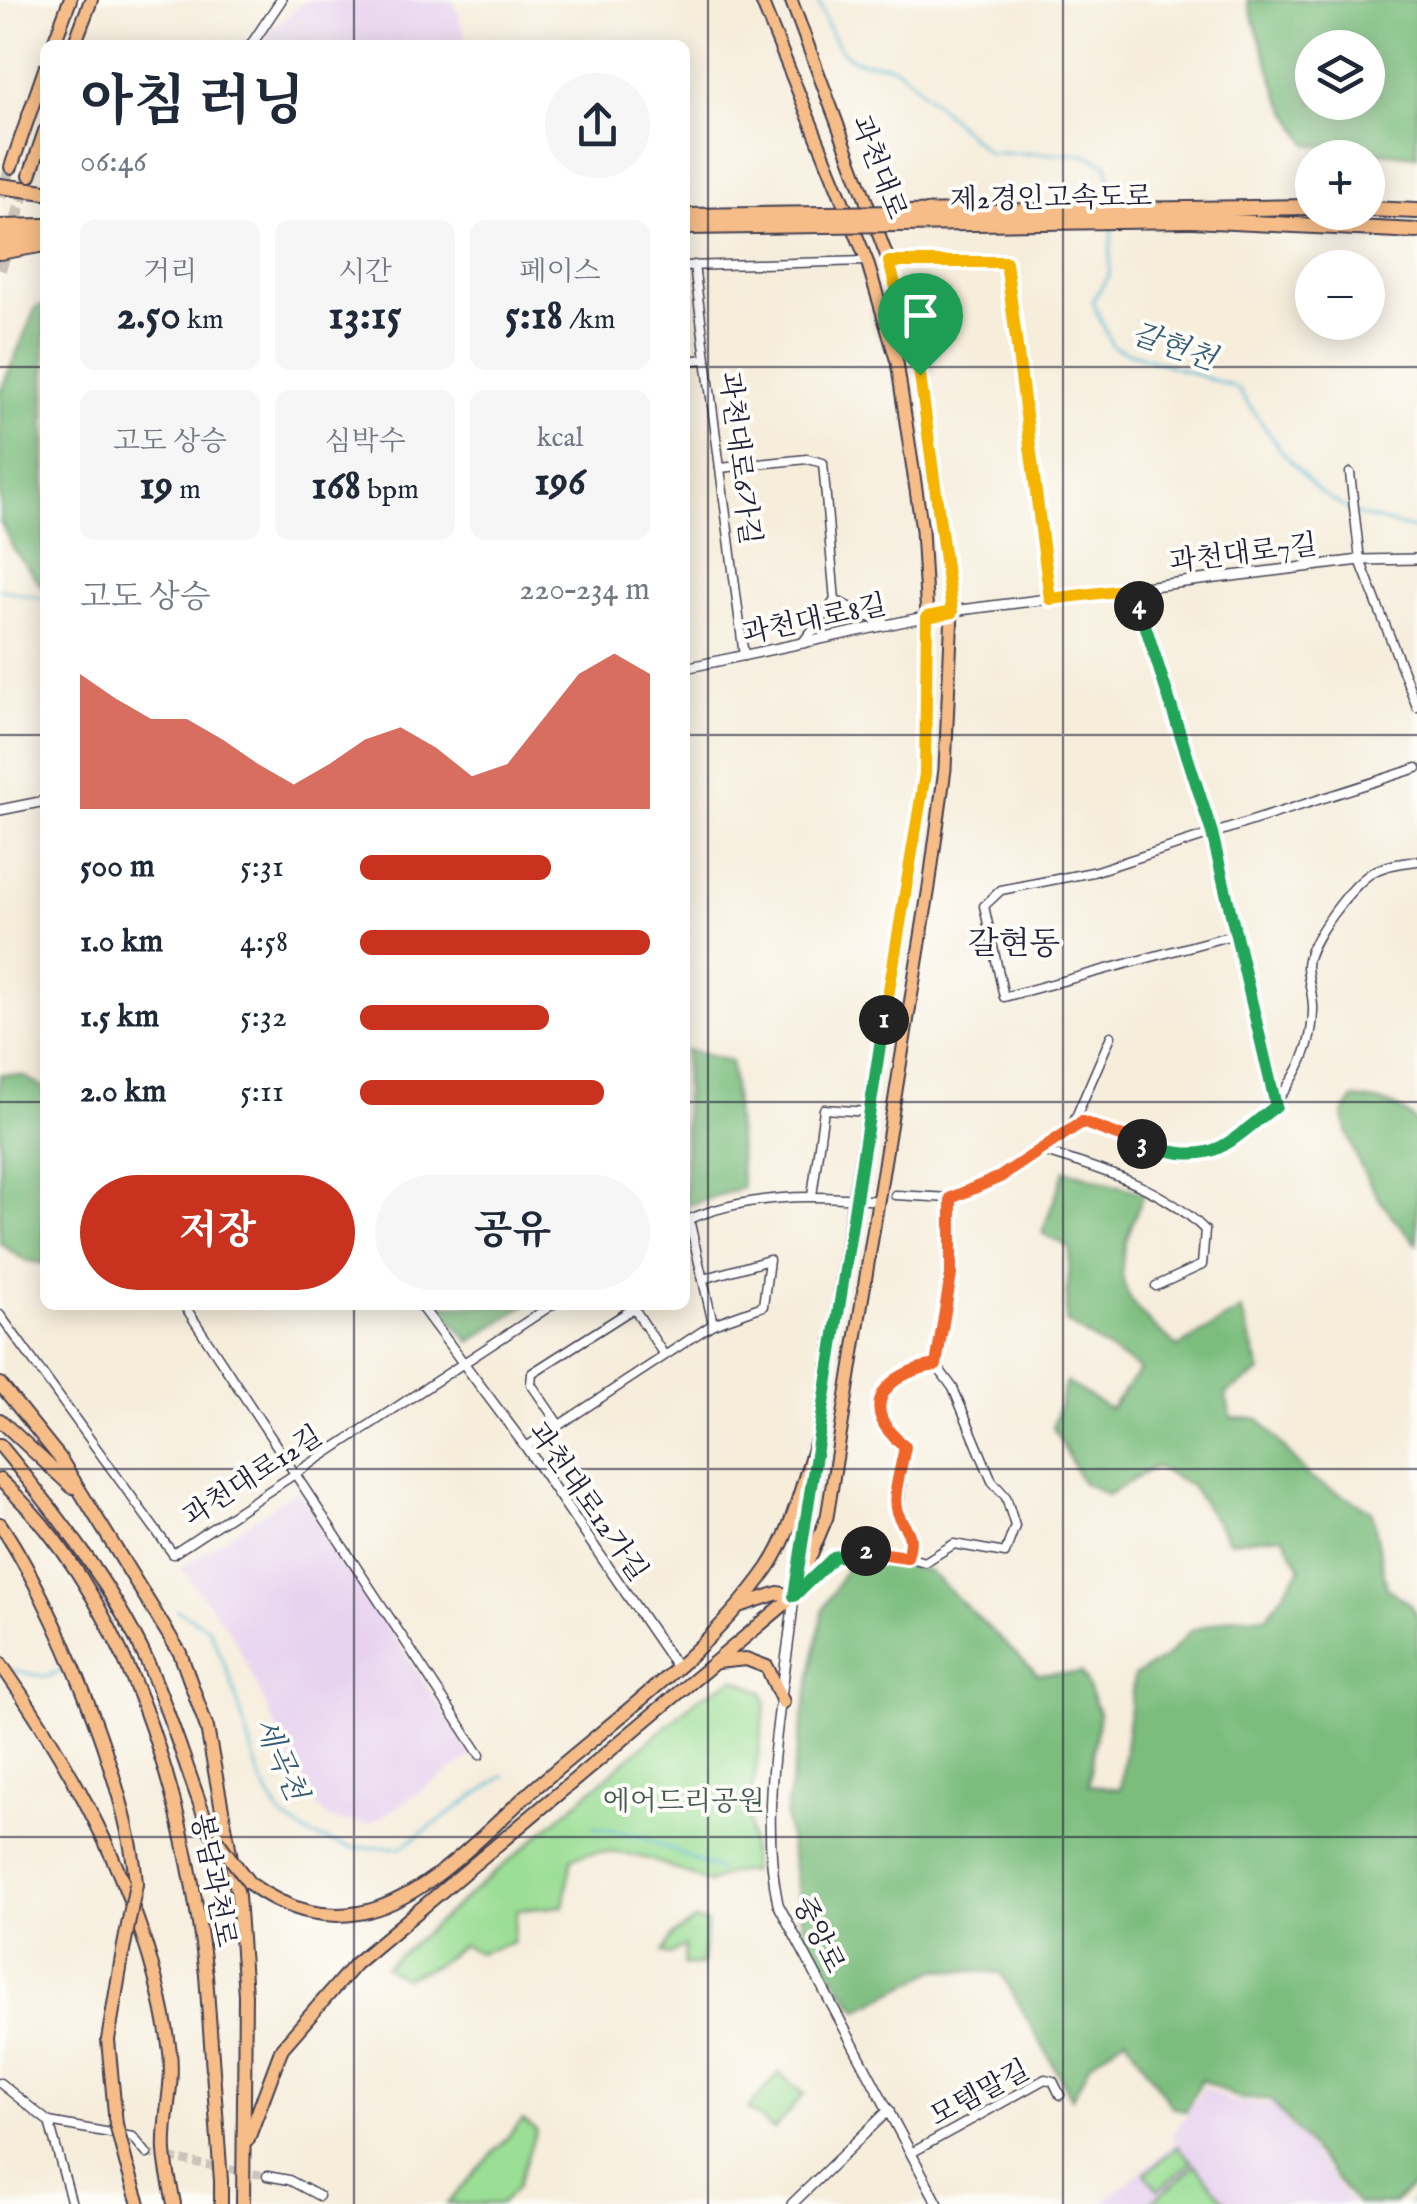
<!DOCTYPE html>
<html lang="ko">
<head>
<meta charset="utf-8">
<style>
	:root { --surface:#fff; --page:#f6f6f7; --text:#1f2937; --muted:#747a83; --accent:#c8321e }
	body { margin:0; font-family:"IM FELL English","Noto Serif KR",serif; background:var(--page); color:var(--text); height:100vh; display:flex; flex-direction:column; font-size:38px; white-space:nowrap }
	* { box-sizing:border-box; margin:0 }
	p { font-size:32px; color:var(--muted) }
	.icon { flex:none; width:55px; height:55px; fill:none; stroke:currentColor; stroke-width:2; stroke-linecap:round; stroke-linejoin:round }
	.map { position:relative; flex:1; overflow:hidden }
	.details { position:absolute; left:40px; top:40px; width:650px; height:1270px; display:flex; flex-direction:column; background:var(--surface); border-radius:15px; box-shadow:0 5px 25px #0003 }
	.details>* { flex:none }
	.controls { position:absolute; left:1295px; top:30px; display:grid; gap:20px }
	.controls a { display:grid; place-items:center; width:90px; height:90px; border-radius:50%; background:var(--surface); box-shadow:0 5px 25px #0003; font-size:50px }
	.pin { position:absolute; display:grid; place-items:center; width:85px; height:85px; color:#fff; margin:-102px -42px; border-radius:50% 50% 50% 0; rotate:-45deg; box-shadow:0 0 10px #0007 }
	.pin .icon { rotate:45deg }
	.km { position:absolute; width:50px; height:50px; margin:-25px; border-radius:50%; background:#222; color:#fff; font-size:28px; line-height:50px; text-align:center }
	.round { display:grid; place-items:center; flex:none; width:105px; height:105px; border-radius:52px; background:var(--page) }
	.overview { display:flex; align-items:center; justify-content:space-between; height:170px; padding:0 40px }
	h1 { font-size:55px; font-weight:700; line-height:75px }
	.stats { display:grid; grid-template-columns:repeat(3,1fr); gap:15px; height:170px; padding:10px 40px }
	.stats div { display:grid; align-content:center; border-radius:15px; background:var(--page); text-align:center }
	.stats b { font-size:42px; font-weight:700 }
	.stats small { font-size:28px; font-weight:400 }
	.stats p { font-size:28px }
	.chart { height:280px; padding:20px 40px }
	.chart p { display:flex; justify-content:space-between }
	.chart svg { width:100%; height:180px; margin-top:10px; fill:var(--accent); opacity:.7 }
	.action { display:flex; gap:20px; margin-top:auto; padding:20px 40px }
	.action a { flex:1; height:115px; border-radius:60px; background:var(--accent); color:#fff; font-size:40px; font-weight:700; line-height:115px; text-align:center }
	.action a+a { background:var(--page); color:var(--text) }
	ul { padding:0 40px; list-style:none; font-size:32px }
	li { display:grid; grid-template-columns:160px 120px 1fr; align-items:center; height:75px }
	li i { height:25px; border-radius:12px; background:var(--accent) }
	.map>svg:first-child { display:block }
	.built { fill:#e7d2ef }
	.green { fill:#9bde95; stroke:#5e8068; stroke-width:2.5 }
	.forest { fill:#7cbd7e; stroke:#4f705c; stroke-width:2.5; fill-rule:evenodd }
	.lines { fill:none; stroke-linecap:round; stroke-linejoin:round }
	.stream { stroke:#55b8d4; stroke-width:2.5 }
	.minor-tunnel { stroke:#ccc4bb; stroke-width:8; stroke-dasharray:8 4; stroke-linecap:butt }
	.trunk-tunnel { stroke:#ccc4bb; stroke-width:12; stroke-dasharray:12 6; stroke-linecap:butt }
	.minor-casing { stroke:#424053; stroke-width:11 }
	.tertiary-casing { stroke:#424053; stroke-width:12 }
	.primary-casing { stroke:#424053; stroke-width:15 }
	.trunk-casing { stroke:#424053; stroke-width:16 }
	.motorway-casing { stroke:#424053; stroke-width:18 }
	.minor { stroke:#fff; stroke-width:8 }
	.tertiary { stroke:#fff; stroke-width:9 }
	.primary { stroke:#f7bd88; stroke-width:11 }
	.trunk { stroke:#f7bd88; stroke-width:12 }
	.motorway { stroke:#f7bd88; stroke-width:14 }
	.trunk-bridge-casing { stroke:#424053; stroke-width:16; stroke-linecap:butt }
	.motorway-bridge-casing { stroke:#424053; stroke-width:18; stroke-linecap:butt }
	.trunk-bridge { stroke:#f7bd88; stroke-width:12 }
	.motorway-bridge { stroke:#f7bd88; stroke-width:14 }
	.split-1-casing { stroke:#fff; stroke-width:20 }
	.split-2-casing { stroke:#fff; stroke-width:20 }
	.split-3-casing { stroke:#fff; stroke-width:20 }
	.split-4-casing { stroke:#fff; stroke-width:20 }
	.split-5-casing { stroke:#fff; stroke-width:20 }
	.split-1 { stroke:#f5b400; stroke-width:12 }
	.split-2 { stroke:#22a559; stroke-width:12 }
	.split-3 { stroke:#f0652b; stroke-width:12 }
	.split-4 { stroke:#22a559; stroke-width:12 }
	.split-5 { stroke:#f5b400; stroke-width:12 }
	.grid { fill:none; stroke:#22223b; stroke-width:2.5; stroke-opacity:0.55 }
	.labels { text-anchor:middle; stroke-width:8; stroke-linejoin:round; paint-order:stroke }
	.street-label { font-size:28px; fill:#22223b; stroke:#fdfcf7 }
	.park-label { font-size:28px; fill:#465a56; stroke:#fdfcf7 }
	.water-label { font-size:30px; font-style:italic; fill:#365e78; stroke:#fdfcf7 }
	.quarter-label { font-size:32px; fill:#22223b; stroke:#fdfcf7 }
</style>
</head>
<body>
<div class="map">
<svg width="1417" height="2204" viewBox="0 0 1417 2204">
	<rect width="100%" height="100%" fill="#fdfcf7"/>
	<filter id="ink" filterUnits="userSpaceOnUse"><feTurbulence type="fractalNoise" baseFrequency=".01" numOctaves="2"/><feDisplacementMap in="SourceGraphic" scale="20" xChannelSelector="R" yChannelSelector="G"/><feConvolveMatrix kernelMatrix="1 2 1 2 8 2 1 2 1" color-interpolation-filters="sRGB"/></filter>
	<filter id="wash" filterUnits="userSpaceOnUse"><feTurbulence type="fractalNoise" baseFrequency=".0048" numOctaves="4" result="noise"/><feDisplacementMap in="SourceGraphic" scale="40" xChannelSelector="R" yChannelSelector="G"/><feGaussianBlur stdDeviation="2.25" result="paint"/><feColorMatrix in="noise" values="0 0 0 0 0 0 0 0 0 0 0 0 0 0 0 0 0 1.4 0 .05"/><feComposite in="paint" operator="in"/></filter>
	<g filter="url(#wash)">
		<rect width="100%" height="100%" fill="#f6eddb"/>
		<g class="built">
			<polygon points="308,0 453,0 468,45 267,45 270,29"/>
			<polygon points="297,1490 472,1756 371,1824 330,1820 307,1794 234,1637 181,1568"/>
			<polygon points="1204,2087 1234,2103 1272,2104 1352,2204 1101,2204 1175,2143 1172,2136"/>
		</g>
		<g class="green">
			<path d="M735,1679L763,1692L766,1705L749,1814L752,1871L729,1873L709,1883C667,1865 617,1841 572,1858L563,1906L517,1910L512,1943L478,1953L462,1945L436,1965L404,1978L385,1967L701,1696Z"/>
			<polygon points="695,1920 707,1923 702,1965 684,1965 685,1946 670,1955 662,1953 673,1935"/>
			<polygon points="779,2073 804,2094 774,2130 748,2109"/>
			<polygon points="523,2120 536,2130 517,2187 501,2204 447,2204"/>
			<polygon points="1178,2146 1192,2162 1158,2190 1145,2173"/>
			<polygon points="1195,2165 1228,2204 1149,2204 1155,2199"/>
		</g>
		<g class="forest">
			<path d="M1247,0H1417V156L1308,144L1279,96ZM1312,48H1368V102H1312Z"/>
			<polygon points="45,305 45,590 14,550 0,521 0,392 36,307"/>
			<polygon points="685,1050 731,1061 742,1188 685,1206"/>
			<polygon points="0,1074 23,1076 45,1088 45,1264 24,1260 0,1243"/>
			<path d="M1354,1098C1378,1100 1402,1104 1417,1124V1244C1380,1206 1354,1167 1343,1114Z"/>
			<path d="M1065,1170L1144,1193C1112,1272 1108,1291 1178,1347L1241,1310L1261,1372L1225,1394L1232,1418L1259,1419L1310,1478L1372,1511L1387,1588L1409,1603L1417,1616V2183L1392,2204H1357L1270,2099H1239L1201,2079L1186,2111L1171,2106L1126,2037L1090,2063L1072,2098L1001,1973L939,1969L858,2010L805,1936L785,1815L823,1610L848,1564L887,1559L930,1572L1037,1674L1082,1673L1099,1713L1089,1785L1120,1789L1134,1676L1166,1657L1190,1631L1233,1617L1267,1616L1301,1568L1283,1536L1229,1541L1191,1486L1155,1467L1107,1495L1082,1482L1053,1427L1066,1382L1110,1409L1140,1370L1066,1322L1070,1248L1042,1233Z"/>
			<polygon points="438,1305 525,1305 470,1342"/>
		</g>
		<g class="lines">
			<g class="stream">
				<path d="M818,0C827,22 834,57 862,62C877,64 885,62 900,70L988,153L1086,154L1107,165L1114,205"/>
				<polyline points="1112,228 1109,276 1092,301 1113,347 1237,388 1283,453 1318,491 1355,514 1417,530"/>
				<polyline points="0,589 45,599"/>
				<polyline points="177,1610 209,1628 230,1677 260,1778 280,1815 307,1834 351,1848 402,1847 505,1775"/>
				<polyline points="11,1670 47,1677 66,1668"/>
				<polyline points="593,1827 640,1836 720,1871"/>
				<polyline points="1410,2204 1417,2198"/>
			</g>
		</g>
	</g>
	<g filter="url(#ink)">
		<g class="lines">
			<polyline class="minor-tunnel" points="147,2154 267,2176"/>
			<g class="trunk-tunnel">
				<polyline points="0,197 11,167"/>
				<polyline points="0,270 28,182"/>
			</g>
			<defs>
				<g id="minor">
					<polyline points="889,262 1006,263 1050,599"/>
					<polyline points="694,265 744,656"/>
					<polyline points="685,266 867,261"/>
					<polyline points="685,361 706,359"/>
					<polyline points="720,468 807,459 823,463 835,601"/>
					<polyline points="1350,473 1360,560 1417,707"/>
					<path d="M1132,589C1195,758 1235,931 1276,1106"/>
					<polyline points="1236,934 1004,997 984,906 1001,890 1093,872 1417,768"/>
					<polyline points="1072,1126 1111,1036"/>
					<path d="M1039,1150C1096,1168 1162,1186 1205,1230L1202,1265L1156,1286"/>
					<path d="M895,1195L951,1198L1001,1177L1082,1122L1188,1157C1213,1155 1229,1143 1248,1127C1285,1099 1312,1059 1313,1011C1314,995 1307,980 1307,965C1308,942 1352,884 1373,872C1385,865 1402,863 1417,861"/>
					<polyline points="812,1196 824,1109 869,1112"/>
					<polyline points="689,1219 713,1324"/>
					<path d="M685,1221C745,1194 814,1194 878,1201"/>
					<polyline points="184,1305 480,1755"/>
					<polyline points="632,1305 664,1355"/>
					<polyline points="0,1315 173,1554 552,1305"/>
					<polyline points="559,1425 531,1384 532,1373 634,1308"/>
					<polyline points="526,1447 713,1324 763,1306 769,1260 703,1279"/>
					<polyline points="907,1557 925,1562 954,1544 1005,1553 1015,1526 1006,1497 992,1481 953,1388 936,1365"/>
					<path d="M797,1592C836,1555 850,1542 907,1557L911,1538L898,1513L905,1446C855,1409 885,1372 936,1365L951,1275V1198"/>
					<polyline points="0,2083 49,2122 72,2204"/>
					<polyline points="49,2122 133,2137 147,2154"/>
					<polyline points="913,2152 1045,2079 1053,2081 1060,2095"/>
					<polyline points="267,2176 289,2180 319,2196"/>
				</g>
				<g id="tertiary">
					<polyline points="251,45 281,0"/>
					<polyline points="803,643 835,601 888,625"/>
					<polyline points="685,668 952,611 1360,560 1417,559"/>
					<polyline points="0,810 45,801"/>
					<polyline points="420,1305 526,1447 676,1666"/>
					<path d="M794,1596C784,1697 757,1804 778,1904L938,2204"/>
					<polyline points="792,2204 889,2110"/>
				</g>
				<g id="primary">
					<polyline points="761,0 867,261 897,362 922,530 927,617 925,774 854,1198 797,1578"/>
					<polyline points="791,0 889,262 916,354 952,611 945,769 929,887 827,1517 794,1596"/>
				</g>
				<g id="trunk">
					<polyline points="53,45 70,0"/>
					<polyline points="74,45 91,0"/>
					<polyline points="11,167 45,69"/>
					<polyline points="30,175 45,131"/>
					<polyline points="0,1384 59,1457 180,1653 207,1728 238,1896 245,1995 243,2204"/>
					<polyline points="0,1420 72,1487"/>
					<path d="M0,1445C55,1512 109,1580 146,1659C171,1715 188,1774 210,1831"/>
					<path d="M0,1480C131,1599 186,1806 206,1975"/>
					<path d="M0,1524C55,1605 129,1787 136,1884"/>
					<polyline points="742,1605 778,1593 794,1596"/>
					<polyline points="717,1662 746,1659 767,1667 783,1702"/>
					<path d="M0,1663C80,1777 151,1913 170,2052C174,2086 163,2118 165,2151C166,2169 171,2187 174,2204"/>
					<path d="M249,1883C287,1911 332,1924 378,1908C438,1887 489,1828 535,1788C614,1719 708,1654 768,1568C793,1531 802,1482 817,1440"/>
					<polyline points="116,2124 108,2040 123,1951"/>
					<polyline points="248,2139 282,2048 355,1964 794,1596"/>
					<polyline points="126,2163 139,2204"/>
					<polyline points="221,2181 221,2204"/>
				</g>
				<g id="motorway">
					<polyline points="0,186 45,192"/>
					<polyline points="1189,209 1312,207"/>
					<polyline points="1368,209 1417,211"/>
					<polyline points="1192,220 1417,231"/>
					<polyline points="0,227 45,226"/>
					<polyline points="0,238 39,237"/>
					<polyline points="0,252 45,244"/>
				</g>
			</defs>
			<use href="#minor" class="minor-casing"/>
			<use href="#tertiary" class="tertiary-casing"/>
			<use href="#primary" class="primary-casing"/>
			<use href="#trunk" class="trunk-casing"/>
			<use href="#motorway" class="motorway-casing"/>
			<use href="#minor" class="minor"/>
			<use href="#tertiary" class="tertiary"/>
			<use href="#primary" class="primary"/>
			<use href="#trunk" class="trunk"/>
			<use href="#motorway" class="motorway"/>
			<defs>
				<g id="trunk-bridge">
					<polyline points="210,1831 249,1883"/>
					<polyline points="123,1951 136,1884"/>
					<polyline points="206,1975 221,2181"/>
					<polyline points="116,2124 126,2163"/>
				</g>
				<g id="motorway-bridge">
					<polyline points="685,216 1189,209"/>
					<polyline points="685,227 1192,220"/>
				</g>
			</defs>
			<use href="#trunk-bridge" class="trunk-bridge-casing"/>
			<use href="#motorway-bridge" class="motorway-bridge-casing"/>
			<use href="#trunk-bridge" class="trunk-bridge"/>
			<use href="#motorway-bridge" class="motorway-bridge"/>
		</g>
	</g>
	<g class="lines" filter="url(#ink)">
		<defs>
			<polyline id="split-1" points="884,1020 925,774 927,617 952,612 920,375"/>
			<polyline id="split-2" points="866,1551 834,1557 794,1596 884,1020"/>
			<path id="split-3" d="M866,1551L907,1557C915,1530 905,1533 897,1512C891,1496 903,1463 905,1446C855,1409 885,1372 936,1365L951,1275V1198L1000,1177L1082,1122L1142,1144"/>
			<path id="split-4" d="M1139,606L1212,833L1276,1106C1220,1149 1215,1166 1142,1144"/>
			<polyline id="split-5" points="920,375 889,262 1006,262 1050,599 1132,589 1139,606"/>
		</defs>
		<use href="#split-1" class="split-1-casing"/>
		<use href="#split-2" class="split-2-casing"/>
		<use href="#split-3" class="split-3-casing"/>
		<use href="#split-4" class="split-4-casing"/>
		<use href="#split-5" class="split-5-casing"/>
		<use href="#split-1" class="split-1"/>
		<use href="#split-2" class="split-2"/>
		<use href="#split-3" class="split-3"/>
		<use href="#split-4" class="split-4"/>
		<use href="#split-5" class="split-5"/>
	</g>
	<path class="grid" d="M354,0V45M708,0V2204M1063,0V2204M0,367H45M685,367H1417M0,735H45M685,735H1417M0,1102H45M685,1102H1417M354,1305V2204M0,1469H1417M0,1837H1417"/>
	<g class="labels">
		<g class="street-label">
			<text transform="translate(880 167) rotate(69)" y="10">과천대로</text>
			<text transform="translate(1051 197) rotate(-1)" y="10">제2경인고속도로</text>
			<text transform="translate(741 458) rotate(83)" y="10">과천대로6가길</text>
			<text transform="translate(1243 552) rotate(-7)" y="10">과천대로7길</text>
			<text transform="translate(814 618) rotate(-12)" y="10">과천대로8길</text>
			<text transform="translate(252 1475) rotate(-33)" y="10">과천대로12길</text>
			<text transform="translate(589 1501) rotate(55)" y="10">과천대로12가길</text>
			<text transform="translate(215 1880) rotate(79)" y="10">봉담과천로</text>
			<text transform="translate(820 1934) rotate(64)" y="10">중앙로</text>
			<text transform="translate(979 2092) rotate(-28)" y="10">모템말길</text>
		</g>
		<g class="park-label">
			<text x="684" y="1810">에어드리공원</text>
		</g>
		<g class="water-label">
			<text transform="translate(1174 346) rotate(19)" y="10">갈현천</text>
			<text transform="translate(281 1759) rotate(66)" y="10">세곡천</text>
		</g>
		<g class="quarter-label">
			<text x="1014" y="954">갈현동</text>
		</g>
	</g>
</svg>
<div class="controls">
<a><svg class="icon" aria-label="layers" viewBox="0 0 24 24"><path d="M12 4l9 5-9 5-9-5zM3 14l9 5 9-5"/></svg></a>
<a>+</a>
<a>−</a>
</div>
<div class="pin" style="left:920px;top:375px;background:#1e9e55"><svg class="icon" aria-label="arrive" viewBox="0 0 24 24"><path d="M6 21V4h12l-3 4 3 4H6"/></svg></div>
<b class="km" style="left:884px;top:1020px">1</b>
<b class="km" style="left:866px;top:1551px">2</b>
<b class="km" style="left:1142px;top:1144px">3</b>
<b class="km" style="left:1139px;top:606px">4</b>
<section class="details">
<div class="overview"><div><h1>아침 러닝</h1><p>06:46</p></div><a class="round"><svg class="icon" aria-label="share" viewBox="0 0 24 24"><path d="M12 15V3M7 8l5-5 5 5M5 13v7h14v-7"/></svg></a></div>
<div class="stats">
<div><p>거리</p><b>2.50<small> km</small></b></div>
<div><p>시간</p><b>13:15</b></div>
<div><p>페이스</p><b>5:18<small> /km</small></b></div>
</div>
<div class="stats">
<div><p>고도 상승</p><b>19<small> m</small></b></div>
<div><p>심박수</p><b>168<small> bpm</small></b></div>
<div><p>kcal</p><b>196</b></div>
</div>
<div class="chart"><p><span>고도 상승</span>220–234 m</p>
<svg viewBox="0 0 160 44" preserveAspectRatio="none"><path d="M0 44V11L10 17L20 22L30 22L40 27L50 33L60 38L70 33L80 27L90 24L100 29L110 36L120 33L130 22L140 11L150 6L160 11V44z"/></svg>
</div>
<ul>
<li><b>500 m</b>5:31<i style="width:66%"></i></li>
<li><b>1.0 km</b>4:58<i style="width:100%"></i></li>
<li><b>1.5 km</b>5:32<i style="width:65%"></i></li>
<li><b>2.0 km</b>5:11<i style="width:84%"></i></li>
</ul>
<div class="action"><a>저장</a><a>공유</a></div>
</section>
</div>
</body>
</html>
